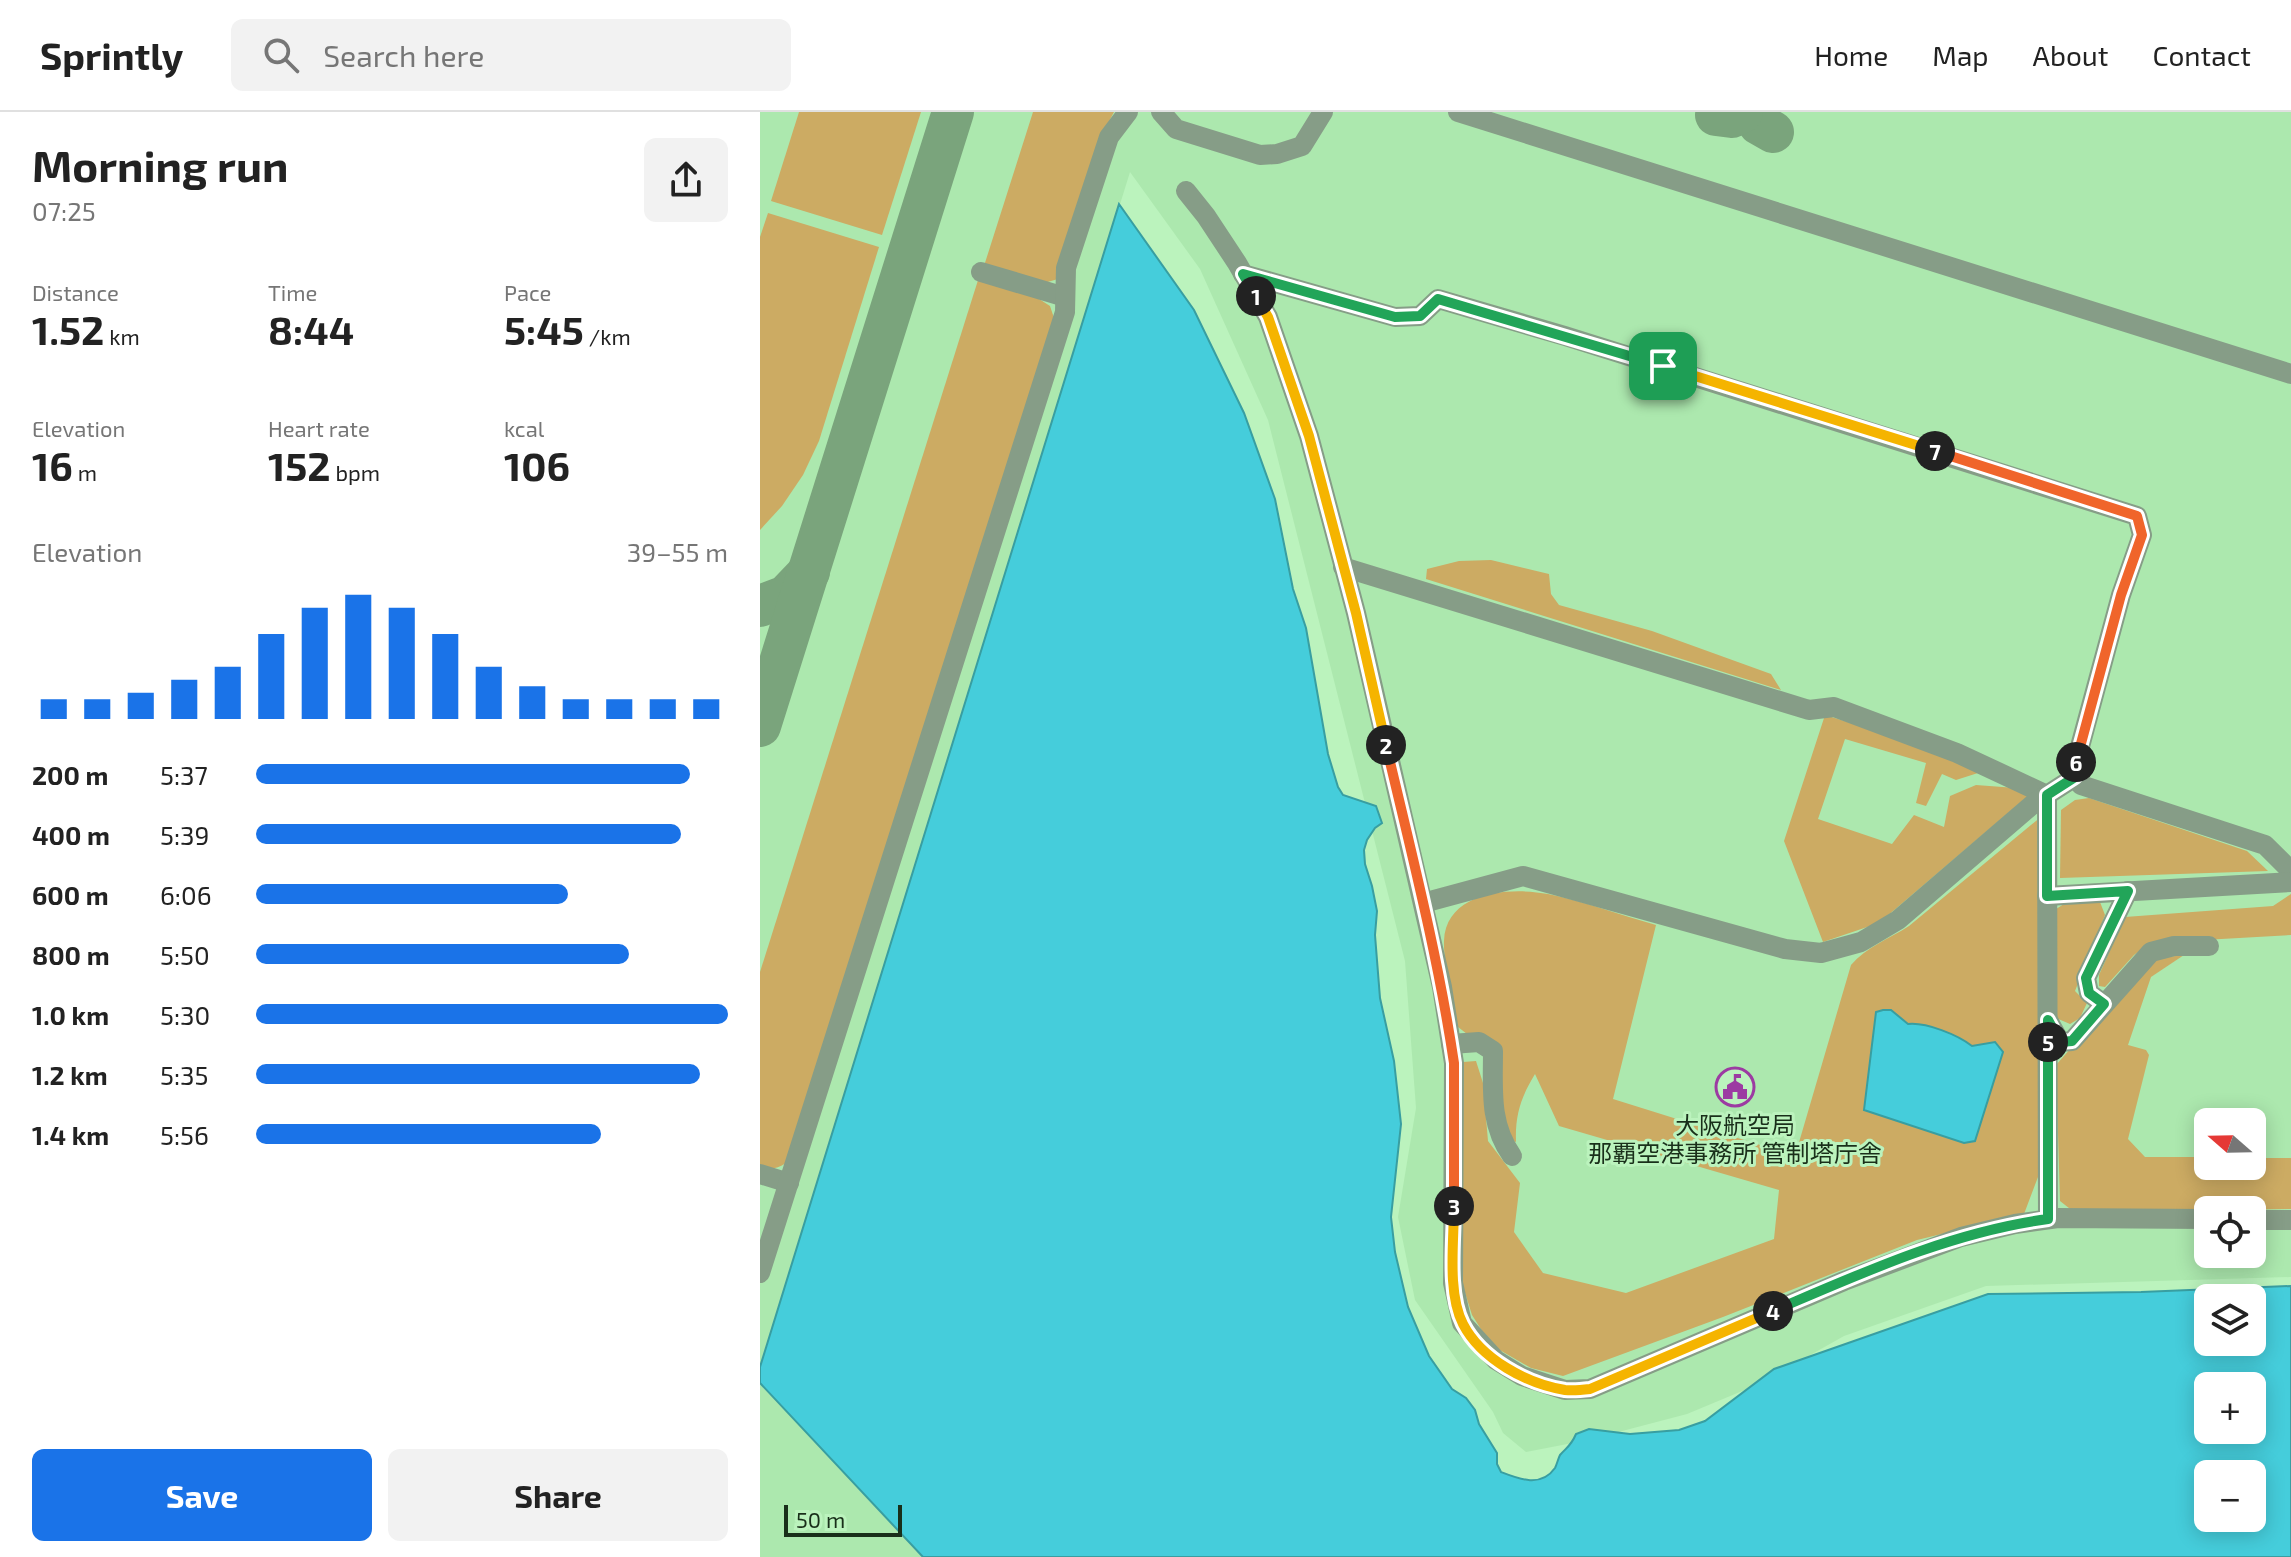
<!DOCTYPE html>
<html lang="en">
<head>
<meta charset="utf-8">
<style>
	:root { --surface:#fff; --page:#f2f2f2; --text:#222; --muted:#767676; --line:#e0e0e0; --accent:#1a73e8 }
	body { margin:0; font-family:"Exo 2","Noto Sans JP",sans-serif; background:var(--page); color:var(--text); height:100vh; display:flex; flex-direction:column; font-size:30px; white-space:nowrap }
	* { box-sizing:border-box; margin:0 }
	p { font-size:26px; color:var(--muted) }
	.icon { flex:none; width:44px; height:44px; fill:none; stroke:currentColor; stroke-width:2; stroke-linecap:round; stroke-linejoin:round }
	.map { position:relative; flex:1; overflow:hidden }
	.sheet { display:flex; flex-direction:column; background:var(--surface); width:760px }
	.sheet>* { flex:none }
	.needle { width:52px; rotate:290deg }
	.tools { position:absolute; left:1434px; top:996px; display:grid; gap:16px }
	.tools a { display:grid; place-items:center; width:72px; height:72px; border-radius:12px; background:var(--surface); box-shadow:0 4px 20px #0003; font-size:40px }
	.scale { position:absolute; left:24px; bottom:20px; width:118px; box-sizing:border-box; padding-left:8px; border:4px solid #192f1a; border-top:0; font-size:22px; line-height:28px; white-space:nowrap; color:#192f1a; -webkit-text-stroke:6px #bbf3bd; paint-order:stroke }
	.pin { position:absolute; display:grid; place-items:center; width:68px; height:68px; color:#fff; margin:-34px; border-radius:16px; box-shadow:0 4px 12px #0006 }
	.km { position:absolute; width:40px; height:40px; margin:-20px; border-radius:50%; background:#222; color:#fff; font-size:22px; line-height:40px; text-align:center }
	.round { display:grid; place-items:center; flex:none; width:84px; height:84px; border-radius:12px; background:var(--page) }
	.overview { display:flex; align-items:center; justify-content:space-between; height:136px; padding:0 32px }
	h1 { font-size:44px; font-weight:700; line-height:60px }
	.figures { display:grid; grid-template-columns:repeat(3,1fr); gap:12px; height:136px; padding:8px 32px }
	.figures div { display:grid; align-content:center }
	.figures b { font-size:40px; font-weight:700 }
	.figures small { font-size:22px; font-weight:400 }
	.figures p { font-size:22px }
	.chart { height:224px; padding:16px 32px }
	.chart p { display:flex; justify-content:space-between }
	.chart svg { width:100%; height:144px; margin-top:8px; stroke:var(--accent); stroke-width:6 }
	.primary-button { display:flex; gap:16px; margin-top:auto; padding:16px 32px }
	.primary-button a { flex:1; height:92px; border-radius:12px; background:var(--accent); color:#fff; font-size:32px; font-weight:700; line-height:92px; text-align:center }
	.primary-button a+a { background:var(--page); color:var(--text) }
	ul { padding:0 32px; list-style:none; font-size:26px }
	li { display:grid; grid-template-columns:128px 96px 1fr; align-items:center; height:60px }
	li i { height:20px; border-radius:10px; background:var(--accent) }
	header { display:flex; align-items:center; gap:48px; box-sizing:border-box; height:112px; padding:0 40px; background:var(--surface); border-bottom:2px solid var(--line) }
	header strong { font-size:38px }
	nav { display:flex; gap:44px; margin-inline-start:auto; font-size:28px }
	.search { width:560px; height:72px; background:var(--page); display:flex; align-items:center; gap:20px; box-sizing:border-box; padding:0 28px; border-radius:12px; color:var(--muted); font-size:30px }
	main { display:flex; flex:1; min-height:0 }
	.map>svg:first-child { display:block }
	.built { fill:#ace8ae; fill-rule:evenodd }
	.green { fill:#ccab63 }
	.water { fill:#45cddb; stroke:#389ea1; stroke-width:2; fill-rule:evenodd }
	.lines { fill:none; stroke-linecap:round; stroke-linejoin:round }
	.taxiway { stroke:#7aa47c; stroke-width:42 }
	.minor { stroke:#869d87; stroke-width:20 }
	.split-1-casing { stroke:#fff; stroke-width:16 }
	.split-2-casing { stroke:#fff; stroke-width:16 }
	.split-3-casing { stroke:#fff; stroke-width:16 }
	.split-4-casing { stroke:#fff; stroke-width:16 }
	.split-5-casing { stroke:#fff; stroke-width:16 }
	.split-6-casing { stroke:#fff; stroke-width:16 }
	.split-7-casing { stroke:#fff; stroke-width:16 }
	.split-8-casing { stroke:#fff; stroke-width:16 }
	.split-1 { stroke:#22a559; stroke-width:10 }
	.split-2 { stroke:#f5b400; stroke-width:10 }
	.split-3 { stroke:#f0652b; stroke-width:10 }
	.split-4 { stroke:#f5b400; stroke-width:10 }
	.split-5 { stroke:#22a559; stroke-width:10 }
	.split-6 { stroke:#22a559; stroke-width:10 }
	.split-7 { stroke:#f0652b; stroke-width:10 }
	.split-8 { stroke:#f5b400; stroke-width:10 }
	.labels { text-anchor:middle; stroke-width:6; stroke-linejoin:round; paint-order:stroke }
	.poi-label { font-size:24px; fill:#192f1a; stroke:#bbf3bd }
</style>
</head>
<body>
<header>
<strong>Sprintly</strong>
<div class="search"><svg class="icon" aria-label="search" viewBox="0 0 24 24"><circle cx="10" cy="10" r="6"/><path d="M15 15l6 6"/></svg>Search here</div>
<nav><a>Home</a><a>Map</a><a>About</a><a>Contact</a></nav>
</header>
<main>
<section class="sheet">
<div class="overview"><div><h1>Morning run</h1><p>07:25</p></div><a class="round"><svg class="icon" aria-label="share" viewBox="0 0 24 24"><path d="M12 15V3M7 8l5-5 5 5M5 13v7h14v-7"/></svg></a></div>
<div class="figures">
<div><p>Distance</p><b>1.52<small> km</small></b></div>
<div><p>Time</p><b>8:44</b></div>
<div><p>Pace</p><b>5:45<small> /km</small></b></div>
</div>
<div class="figures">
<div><p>Elevation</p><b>16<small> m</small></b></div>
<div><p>Heart rate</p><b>152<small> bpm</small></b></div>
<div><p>kcal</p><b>106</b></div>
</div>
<div class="chart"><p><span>Elevation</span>39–55 m</p>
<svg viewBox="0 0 160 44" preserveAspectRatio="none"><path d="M5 44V38M15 44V38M25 44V36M35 44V32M45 44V28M55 44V18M65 44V10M75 44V6M85 44V10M95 44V18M105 44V28M115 44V34M125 44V38M135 44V38M145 44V38M155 44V38"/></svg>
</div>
<ul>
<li><b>200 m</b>5:37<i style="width:92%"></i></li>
<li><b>400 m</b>5:39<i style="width:90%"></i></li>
<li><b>600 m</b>6:06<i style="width:66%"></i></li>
<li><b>800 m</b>5:50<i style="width:79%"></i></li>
<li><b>1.0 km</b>5:30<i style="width:100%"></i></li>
<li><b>1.2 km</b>5:35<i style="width:94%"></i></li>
<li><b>1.4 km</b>5:56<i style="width:73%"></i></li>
</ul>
<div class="primary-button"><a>Save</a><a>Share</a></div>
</section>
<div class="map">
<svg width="1531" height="1445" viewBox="0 0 1531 1445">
	<rect width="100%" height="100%" fill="#bbf3bd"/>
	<g class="built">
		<path d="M0,0H1531V1165L1226,1174L1084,1224L999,1272L927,1302L828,1328L766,1340L743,1321L733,1300L655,1188L638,1105L656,996L645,849L508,308L440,157L370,60L0,1255ZM1448,1010H1492V1054H1448ZM1448,1098H1492V1142H1448Z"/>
		<polygon points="0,1271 163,1445 0,1445"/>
	</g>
	<g class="green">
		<polygon points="39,0 161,0 122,123 11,89"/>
		<polygon points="273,0 354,0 345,17 298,167 284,171 224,154"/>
		<polygon points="8,101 119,135 59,329 43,363 22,394 0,418 0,125"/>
		<path d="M219,165L276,185L290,194L294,206L26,1051C17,1057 10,1058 0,1055V860Z"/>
		<polygon points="731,448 789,462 791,482 799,493 892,519 1011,562 1021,578 666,467 667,457 699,449"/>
		<polygon points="1065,603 1194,643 1218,661 1196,668 1182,662 1166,694 1156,691 1166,651 1085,627 1058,707 1132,732 1154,703 1184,715 1190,684 1216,673 1256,676 1268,684 1119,811 1063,830 1024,729"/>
		<polygon points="1329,686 1487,739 1508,759 1300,766 1301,698 1315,688"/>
		<path d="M1282,704L1278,1065L1264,1102L1157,1128L963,1205L803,1264L771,1256L731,1233L712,1203L701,1168L703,950L716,949L723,971L728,1029L760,1071L754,1120L783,1161L866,1181L1014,1127L1019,1078L799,1014L775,962C761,985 755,1003 756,1030L746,1026L741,1009L742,949L698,915C694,892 683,850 684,829C686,779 751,775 788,782C824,789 860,803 896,813L853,987L1035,1044L1091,853C1106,835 1129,827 1149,814Z"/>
		<polygon points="1531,782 1531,823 1390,831 1374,843 1345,875 1339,874 1339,863 1365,805 1513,794"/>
		<polygon points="1340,790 1345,803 1315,879 1327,891 1320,906 1310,912 1296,906 1296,797 1304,792"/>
		<polygon points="1424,843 1391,865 1368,933 1386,938 1389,943 1368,1027 1385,1045 1448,1045 1448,1054 1492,1054 1492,1046 1531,1046 1531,1097 1314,1100 1300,1089 1296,953 1390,847"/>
	</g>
	<g class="water">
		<path d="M359,92L434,198L484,301L515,387L533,477L546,516L568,642L578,675L583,683L616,694L622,711L615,716L607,728L604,738L605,752L612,774L617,799L615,823L620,886L634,949L641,1012L631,1105L635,1140L648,1195L669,1244L692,1277L706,1286L715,1298L719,1312L737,1341V1352L741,1360C759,1367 781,1376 795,1356C797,1352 798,1347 800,1343C807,1335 811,1334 816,1322L829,1317L870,1322L919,1318L945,1309L1014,1257L1228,1182L1381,1180L1531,1174V1445H163L0,1271V1255ZM1448,1186H1492V1230H1448ZM1448,1274H1492V1318H1448ZM1448,1362H1492V1406H1448Z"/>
		<path d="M1123,898H1131L1148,912C1166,910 1198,923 1212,934L1235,930L1243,940L1215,1029L1204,1031L1104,998L1116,900Z"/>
	</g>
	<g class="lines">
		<g class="taxiway">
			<polyline points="993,0 999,12 1013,20"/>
			<polyline points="956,3 972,5 982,0"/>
			<polyline points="0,494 26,484 49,460"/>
			<polyline points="0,614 193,0"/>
		</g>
		<g class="minor">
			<polyline points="401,0 416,17 500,43 517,42 542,34 563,0"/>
			<polyline points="698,0 1531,262"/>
			<polyline points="426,79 446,104 477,151 508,205 549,324 596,501 682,875 694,951 693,1171 702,1211 736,1248 762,1264 805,1278 830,1277 1084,1169 1201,1125 1255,1112 1298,1106 1448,1107"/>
			<polyline points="221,160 305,185"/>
			<polyline points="483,162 635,205 660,204 678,187 805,224 1377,404 1382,423 1361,483 1315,653 1315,665 1321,673 1505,733 1531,759"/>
			<polyline points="583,455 1049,598 1074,595 1197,641 1287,683 1288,1107"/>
			<polyline points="1287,784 1531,770"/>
			<polyline points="663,791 763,764 1025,837 1061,841 1101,830 1138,808 1273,692 1315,665"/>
			<polyline points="1344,892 1329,881 1326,866 1368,779"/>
			<polyline points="1288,908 1300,930 1312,929 1391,840 1414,834 1449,834"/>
			<path d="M691,932L719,930L733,939C733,977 729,1012 752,1044"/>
			<polyline points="0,1062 29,1071"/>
			<polyline points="1492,1108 1531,1108"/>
			<polyline points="0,1161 305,200 306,156 349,25 368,0"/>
		</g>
	</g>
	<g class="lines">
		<defs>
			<polyline id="split-1" points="496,184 483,162 635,205 660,204 678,187 903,254"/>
			<polyline id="split-2" points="496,184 508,205 549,324 596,501 626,633"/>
			<path id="split-3" d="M626,633C651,739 678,844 694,951V1094"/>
			<path id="split-4" d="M694,1094C694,1129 687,1181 703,1212C721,1247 767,1272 805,1278C813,1279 822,1278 830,1277L1013,1199"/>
			<path id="split-5" d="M1013,1199C1102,1161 1191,1120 1288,1107V930"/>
			<polyline id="split-6" points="1288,930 1288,908 1300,930 1312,929 1344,892 1329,881 1326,866 1368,779 1287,784 1287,683 1315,665 1316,650"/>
			<polyline id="split-7" points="1175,339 1377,404 1382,423 1361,483 1316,650"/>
			<polyline id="split-8" points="903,254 1175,339"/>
		</defs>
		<use href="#split-1" class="split-1-casing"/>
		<use href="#split-2" class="split-2-casing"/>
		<use href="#split-3" class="split-3-casing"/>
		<use href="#split-4" class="split-4-casing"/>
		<use href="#split-5" class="split-5-casing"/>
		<use href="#split-6" class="split-6-casing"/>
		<use href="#split-7" class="split-7-casing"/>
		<use href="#split-8" class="split-8-casing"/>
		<use href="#split-1" class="split-1"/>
		<use href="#split-2" class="split-2"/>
		<use href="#split-3" class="split-3"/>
		<use href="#split-4" class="split-4"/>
		<use href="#split-5" class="split-5"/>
		<use href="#split-6" class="split-6"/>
		<use href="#split-7" class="split-7"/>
		<use href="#split-8" class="split-8"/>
	</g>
	<defs>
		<symbol id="civic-ring" viewBox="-11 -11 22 22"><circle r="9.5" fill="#bbf3bd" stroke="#9c3ba2" stroke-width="1.5"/><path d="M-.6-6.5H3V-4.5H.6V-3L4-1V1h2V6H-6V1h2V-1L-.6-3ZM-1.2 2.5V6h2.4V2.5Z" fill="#9c3ba2"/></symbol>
	</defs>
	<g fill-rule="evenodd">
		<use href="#civic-ring" x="953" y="953" width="44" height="44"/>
	</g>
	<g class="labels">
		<g class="poi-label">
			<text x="975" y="1022">大阪航空局<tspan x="975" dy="28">那覇空港事務所 管制塔庁舎</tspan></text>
		</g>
	</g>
</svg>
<div class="tools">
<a><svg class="needle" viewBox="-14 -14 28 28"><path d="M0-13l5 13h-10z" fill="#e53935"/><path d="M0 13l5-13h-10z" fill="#767676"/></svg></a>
<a><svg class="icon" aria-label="locate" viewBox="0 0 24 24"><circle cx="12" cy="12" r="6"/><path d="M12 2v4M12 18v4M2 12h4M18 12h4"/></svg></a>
<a><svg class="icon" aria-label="layers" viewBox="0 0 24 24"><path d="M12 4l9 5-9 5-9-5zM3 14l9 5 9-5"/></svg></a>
<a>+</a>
<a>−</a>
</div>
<div class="scale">50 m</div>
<div class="pin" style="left:903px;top:254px;background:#1e9e55"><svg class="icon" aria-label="arrive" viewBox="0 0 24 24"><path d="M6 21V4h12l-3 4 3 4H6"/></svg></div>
<b class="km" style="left:496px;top:184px">1</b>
<b class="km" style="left:626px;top:633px">2</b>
<b class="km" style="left:694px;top:1094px">3</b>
<b class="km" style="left:1013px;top:1199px">4</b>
<b class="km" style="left:1288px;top:930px">5</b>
<b class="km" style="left:1316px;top:650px">6</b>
<b class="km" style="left:1175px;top:339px">7</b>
</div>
</main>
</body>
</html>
